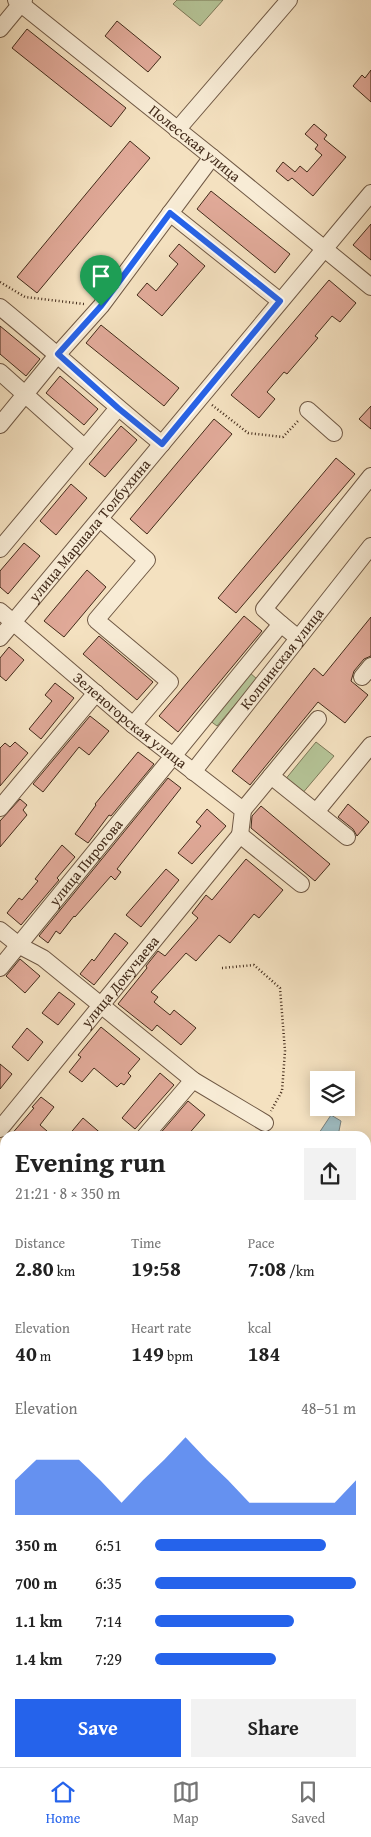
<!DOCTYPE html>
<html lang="en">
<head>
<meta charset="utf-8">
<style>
	:root { --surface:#fff; --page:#f2f2f2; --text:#222; --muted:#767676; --line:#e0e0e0; --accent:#2563eb }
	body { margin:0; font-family:"Gentium Book Plus",serif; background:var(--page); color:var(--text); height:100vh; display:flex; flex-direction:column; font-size:19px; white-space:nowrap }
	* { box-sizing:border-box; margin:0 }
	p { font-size:16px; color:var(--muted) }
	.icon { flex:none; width:28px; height:28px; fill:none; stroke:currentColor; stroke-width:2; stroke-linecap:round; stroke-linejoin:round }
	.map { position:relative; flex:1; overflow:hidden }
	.drawer { position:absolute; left:0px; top:1131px; width:371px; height:636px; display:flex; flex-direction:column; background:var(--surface); border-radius:15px 15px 0 0; box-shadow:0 2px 12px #0003 }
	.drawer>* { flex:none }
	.buttons { position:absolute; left:310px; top:1071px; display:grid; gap:10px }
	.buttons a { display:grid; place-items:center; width:45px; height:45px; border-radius:0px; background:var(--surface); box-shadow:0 2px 12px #0003; font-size:25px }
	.pin { position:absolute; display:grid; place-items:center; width:42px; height:42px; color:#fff; margin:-51px -21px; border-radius:50% 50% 50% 0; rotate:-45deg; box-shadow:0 0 5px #0007 }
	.pin .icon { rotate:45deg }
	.round { display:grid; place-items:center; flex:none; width:52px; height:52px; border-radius:0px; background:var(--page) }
	.overview { display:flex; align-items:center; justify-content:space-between; height:85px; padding:0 15px }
	h1 { font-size:28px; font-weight:700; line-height:38px }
	.stats { display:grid; grid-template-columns:repeat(3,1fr); gap:8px; height:85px; padding:5px 15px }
	.stats div { display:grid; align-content:center }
	.stats b { font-size:21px; font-weight:700 }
	.stats small { font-size:14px; font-weight:400 }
	.stats p { font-size:14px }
	.chart { height:140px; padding:10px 15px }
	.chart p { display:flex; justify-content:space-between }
	.chart svg { width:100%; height:90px; margin-top:5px; fill:var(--accent); opacity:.7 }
	.action { display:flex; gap:10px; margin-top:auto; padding:10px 15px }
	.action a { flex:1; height:58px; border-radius:0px; background:var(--accent); color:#fff; font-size:20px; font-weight:700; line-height:58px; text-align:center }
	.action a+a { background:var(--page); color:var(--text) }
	ul { padding:0 15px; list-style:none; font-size:16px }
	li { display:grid; grid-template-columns:80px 60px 1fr; align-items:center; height:38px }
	li i { height:12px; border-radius:6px; background:var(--accent) }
	.tabs { display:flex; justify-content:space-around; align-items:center; height:70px; border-top:1px solid var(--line); background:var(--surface); font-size:14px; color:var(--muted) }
	.tabs a { display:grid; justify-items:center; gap:2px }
	.tabs .on { color:var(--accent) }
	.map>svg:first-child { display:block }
	.green { fill:#b5c497; stroke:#7c7858 }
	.water { fill:#a1bbbd; stroke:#7b817c }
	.building { fill:#e0a998; stroke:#432b1a }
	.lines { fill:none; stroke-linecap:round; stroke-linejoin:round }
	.minor-casing { stroke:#6f5844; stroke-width:18 }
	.path { stroke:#432b1a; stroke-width:2.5; stroke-dasharray:1 2.5; stroke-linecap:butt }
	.minor { stroke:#f8ecd6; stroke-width:16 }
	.route-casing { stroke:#fff; stroke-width:10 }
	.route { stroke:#2563eb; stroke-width:6 }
	.labels { text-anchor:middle; stroke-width:4; stroke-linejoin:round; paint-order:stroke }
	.street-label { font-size:15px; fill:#432b1a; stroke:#f8ecd6 }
</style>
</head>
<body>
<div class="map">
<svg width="371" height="1767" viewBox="0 0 371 1767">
	<rect width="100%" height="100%" fill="#f4e1c0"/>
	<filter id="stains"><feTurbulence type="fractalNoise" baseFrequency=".004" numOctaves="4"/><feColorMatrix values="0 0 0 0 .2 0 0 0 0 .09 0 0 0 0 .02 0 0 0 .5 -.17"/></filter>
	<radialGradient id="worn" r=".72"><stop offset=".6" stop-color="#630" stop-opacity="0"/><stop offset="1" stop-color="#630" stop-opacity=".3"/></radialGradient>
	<g class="green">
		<polygon points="177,0 223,0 200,26 173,4"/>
		<polygon points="250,673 257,679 217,726 209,720"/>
		<polygon points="316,742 334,756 301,795 284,781"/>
	</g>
	<g class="water">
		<polygon points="331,1115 341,1121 338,1136 317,1136"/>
		<polygon points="366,1604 371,1604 371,1664 366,1668"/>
		<polygon points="196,1763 196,1762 329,1763 327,1767 197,1767"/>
	</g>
	<g class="building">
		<polygon points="117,21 161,57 148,72 105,36"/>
		<polygon points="27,29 126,108 111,127 12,48"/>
		<polygon points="371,70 371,102 353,86 362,75 365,78"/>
		<polygon points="314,124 327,135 324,139 346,157 313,196 292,178 288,181 276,171 283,162 295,172 300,166 307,172 322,155 315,149 318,145 305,134"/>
		<polygon points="130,141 150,158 37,293 17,277"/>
		<polygon points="211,191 290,254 275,273 197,209"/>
		<polygon points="371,224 371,260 353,245"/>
		<polygon points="179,244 205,266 162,316 137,295 147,283 156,291 178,264 169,256"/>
		<polygon points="329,280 356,303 340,322 332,316 315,336 318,338 287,374 284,372 267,392 275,399 259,418 231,395"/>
		<polygon points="101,325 179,388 164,406 86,343"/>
		<polygon points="0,326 40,359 26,376 0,354"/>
		<polygon points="60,376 98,409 84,425 46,393"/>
		<polygon points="371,406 371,429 359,419"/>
		<polygon points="214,419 232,434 147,534 130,519"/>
		<polygon points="121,426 137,440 105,477 89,464"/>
		<polygon points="336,458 355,474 236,613 218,598"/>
		<polygon points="71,484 87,498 56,535 40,521"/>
		<polygon points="24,543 40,556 8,594 0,587 0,571"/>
		<polygon points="87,570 106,587 64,637 44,621"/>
		<polygon points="244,616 262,631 178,732 159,716"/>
		<polygon points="371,617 371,656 364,659 354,671 351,681 368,695 345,723 318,702 250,785 232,771 314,668 323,676"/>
		<polygon points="99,636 153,682 137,700 83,654"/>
		<polygon points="9,647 24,660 6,681 0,676 0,658"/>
		<polygon points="55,683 74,698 41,739 29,729 52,701 45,695"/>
		<polygon points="90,716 109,731 89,755 79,747 43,792 33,784"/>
		<polygon points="15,742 28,753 0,786 0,748 5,743 10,747"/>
		<polygon points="138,752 154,764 111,816 109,815 88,843 75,834 96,805 95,804"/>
		<polygon points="168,778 181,788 117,869 121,872 115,880 111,876 75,917 74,916 60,934 56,931 48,943 39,936"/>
		<polygon points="20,799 27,805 23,810 27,815 0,847 0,821"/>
		<polygon points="348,804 369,822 357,836 353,829 338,817"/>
		<polygon points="261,806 330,864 315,881 251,828 252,816"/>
		<polygon points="207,809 226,826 192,864 178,853 201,826 196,822"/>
		<polygon points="62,845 75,857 57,878 59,880 21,925 7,913 19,898 22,900 38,881 35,879"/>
		<polygon points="246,859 283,890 259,918 254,914 230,943 219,935 196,961 186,953 151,992 158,997 154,1002 170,1015 174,1010 196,1028 181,1045 157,1025 152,1031 118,1004 147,968 146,966 158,951 165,956 198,918 192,913 206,895 212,900"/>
		<polygon points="166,869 179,880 141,927 126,915"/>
		<polygon points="115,933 128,943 94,985 80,974 92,959 94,961"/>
		<polygon points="20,959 40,976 25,993 6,976"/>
		<polygon points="59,992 75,1004 58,1025 42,1013"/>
		<polygon points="101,1027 140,1059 128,1073 131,1076 124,1085 121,1083 117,1087 94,1068 82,1082 69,1072 81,1057 78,1055"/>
		<polygon points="27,1028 43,1042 28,1061 12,1047"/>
		<polygon points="0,1064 12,1074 0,1089"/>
		<polygon points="160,1073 174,1085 135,1129 122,1118"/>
		<polygon points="41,1097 54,1107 40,1125 47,1131 42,1136 10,1136 34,1108 32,1107"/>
		<polygon points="188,1101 205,1115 187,1136 158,1136"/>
		<polygon points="83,1118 104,1136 68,1136"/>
	</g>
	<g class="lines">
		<defs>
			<g id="minor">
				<path id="s1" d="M16,0L212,157L371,287"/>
				<polyline points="0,29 24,0"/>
				<polyline points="177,130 289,0"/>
				<polyline points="170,213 280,301"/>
				<path d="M0,307C55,352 107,399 162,444"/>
				<polyline points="0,372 85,448"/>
				<polyline points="308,410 334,433"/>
				<polyline points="0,425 58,354 101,306 212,157"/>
				<polyline points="100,519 147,560 96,620 170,682 133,725"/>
				<polyline points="0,549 118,408"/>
				<path id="s2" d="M0,611L133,725L243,810L240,835"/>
				<polyline points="281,624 264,609 371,476"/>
				<path id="s3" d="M0,638L371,193"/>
				<polyline points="362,677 371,666"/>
				<path id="s4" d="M193,772L371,546"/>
				<polyline points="271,776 318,719"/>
				<polyline points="0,808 96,693"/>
				<polyline points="243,810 271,776 347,837"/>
				<polyline points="316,812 371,745"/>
				<polyline points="240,835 301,884"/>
				<polyline points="0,930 20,946 43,958 193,1080 265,1123"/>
				<path id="s5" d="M0,968L281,624L298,638"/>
				<path id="s6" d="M0,1129L240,835"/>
				<polyline points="145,1136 193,1080"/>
				<polyline points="0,1229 5,1233"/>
				<polyline points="0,1308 5,1302"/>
				<polyline points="0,1510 5,1508"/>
				<polyline points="0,1640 5,1640"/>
				<polyline points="0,1752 5,1752"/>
				<polyline points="154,1762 155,1767"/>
			</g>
		</defs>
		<use href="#minor" class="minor-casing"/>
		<g class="path">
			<polyline points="0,282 25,297 84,304"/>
			<polyline points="212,405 248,433 283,437 299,420"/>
			<polyline points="222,968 254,965 280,988 285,1051 282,1091 271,1111"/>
		</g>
		<use href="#minor" class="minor"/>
	</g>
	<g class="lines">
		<defs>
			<polygon id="route" points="170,213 280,301 162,444 118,408 58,354 101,306"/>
		</defs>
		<use href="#route" class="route-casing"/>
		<use href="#route" class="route"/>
	</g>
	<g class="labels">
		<g class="street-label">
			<text dy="5" stroke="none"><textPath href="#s1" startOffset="229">Полесская улица</textPath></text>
			<text dy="5" stroke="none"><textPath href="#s3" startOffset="140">улица Маршала Толбухина</textPath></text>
			<text dy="5" stroke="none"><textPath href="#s4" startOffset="144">Колпинская улица</textPath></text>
			<text dy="5" stroke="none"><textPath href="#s2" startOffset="170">Зеленогорская улица</textPath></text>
			<text dy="5" stroke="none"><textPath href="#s5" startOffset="136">улица Пирогова</textPath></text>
			<text dy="5" stroke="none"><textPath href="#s6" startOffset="190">улица Докучаева</textPath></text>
		</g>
	</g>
	<rect width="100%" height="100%" filter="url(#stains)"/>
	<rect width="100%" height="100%" fill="url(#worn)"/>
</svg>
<div class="buttons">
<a><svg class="icon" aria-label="layers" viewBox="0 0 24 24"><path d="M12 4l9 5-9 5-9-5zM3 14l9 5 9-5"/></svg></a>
</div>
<div class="pin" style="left:101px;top:306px;background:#1e9e55"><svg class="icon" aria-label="arrive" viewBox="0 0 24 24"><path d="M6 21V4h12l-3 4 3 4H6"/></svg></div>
<section class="drawer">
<div class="overview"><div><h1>Evening run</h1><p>21:21 · 8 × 350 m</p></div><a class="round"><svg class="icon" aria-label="share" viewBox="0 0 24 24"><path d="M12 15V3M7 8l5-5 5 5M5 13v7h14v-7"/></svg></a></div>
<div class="stats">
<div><p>Distance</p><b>2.80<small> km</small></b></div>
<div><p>Time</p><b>19:58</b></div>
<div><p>Pace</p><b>7:08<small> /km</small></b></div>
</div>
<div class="stats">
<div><p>Elevation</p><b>40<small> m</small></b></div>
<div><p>Heart rate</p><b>149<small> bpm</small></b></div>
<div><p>kcal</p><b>184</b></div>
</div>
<div class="chart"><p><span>Elevation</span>48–51 m</p>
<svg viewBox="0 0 160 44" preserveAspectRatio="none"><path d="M0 44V27L10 17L20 17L30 17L40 27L50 38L60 27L70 17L80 6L90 17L100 27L110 38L120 38L130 38L140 38L150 38L160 27V44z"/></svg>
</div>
<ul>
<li><b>350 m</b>6:51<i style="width:85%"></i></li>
<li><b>700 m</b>6:35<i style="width:100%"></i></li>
<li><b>1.1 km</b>7:14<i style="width:69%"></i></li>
<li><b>1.4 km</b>7:29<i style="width:60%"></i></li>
</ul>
<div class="action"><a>Save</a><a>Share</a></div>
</section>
</div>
<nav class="tabs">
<a class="on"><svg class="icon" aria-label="home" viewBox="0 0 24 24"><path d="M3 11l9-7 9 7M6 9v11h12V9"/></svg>Home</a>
<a><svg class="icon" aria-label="map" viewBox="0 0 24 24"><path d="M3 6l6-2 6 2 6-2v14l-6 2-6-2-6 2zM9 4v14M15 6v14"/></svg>Map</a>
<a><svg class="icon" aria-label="saved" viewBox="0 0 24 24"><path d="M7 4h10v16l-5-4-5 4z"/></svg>Saved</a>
</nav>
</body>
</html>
